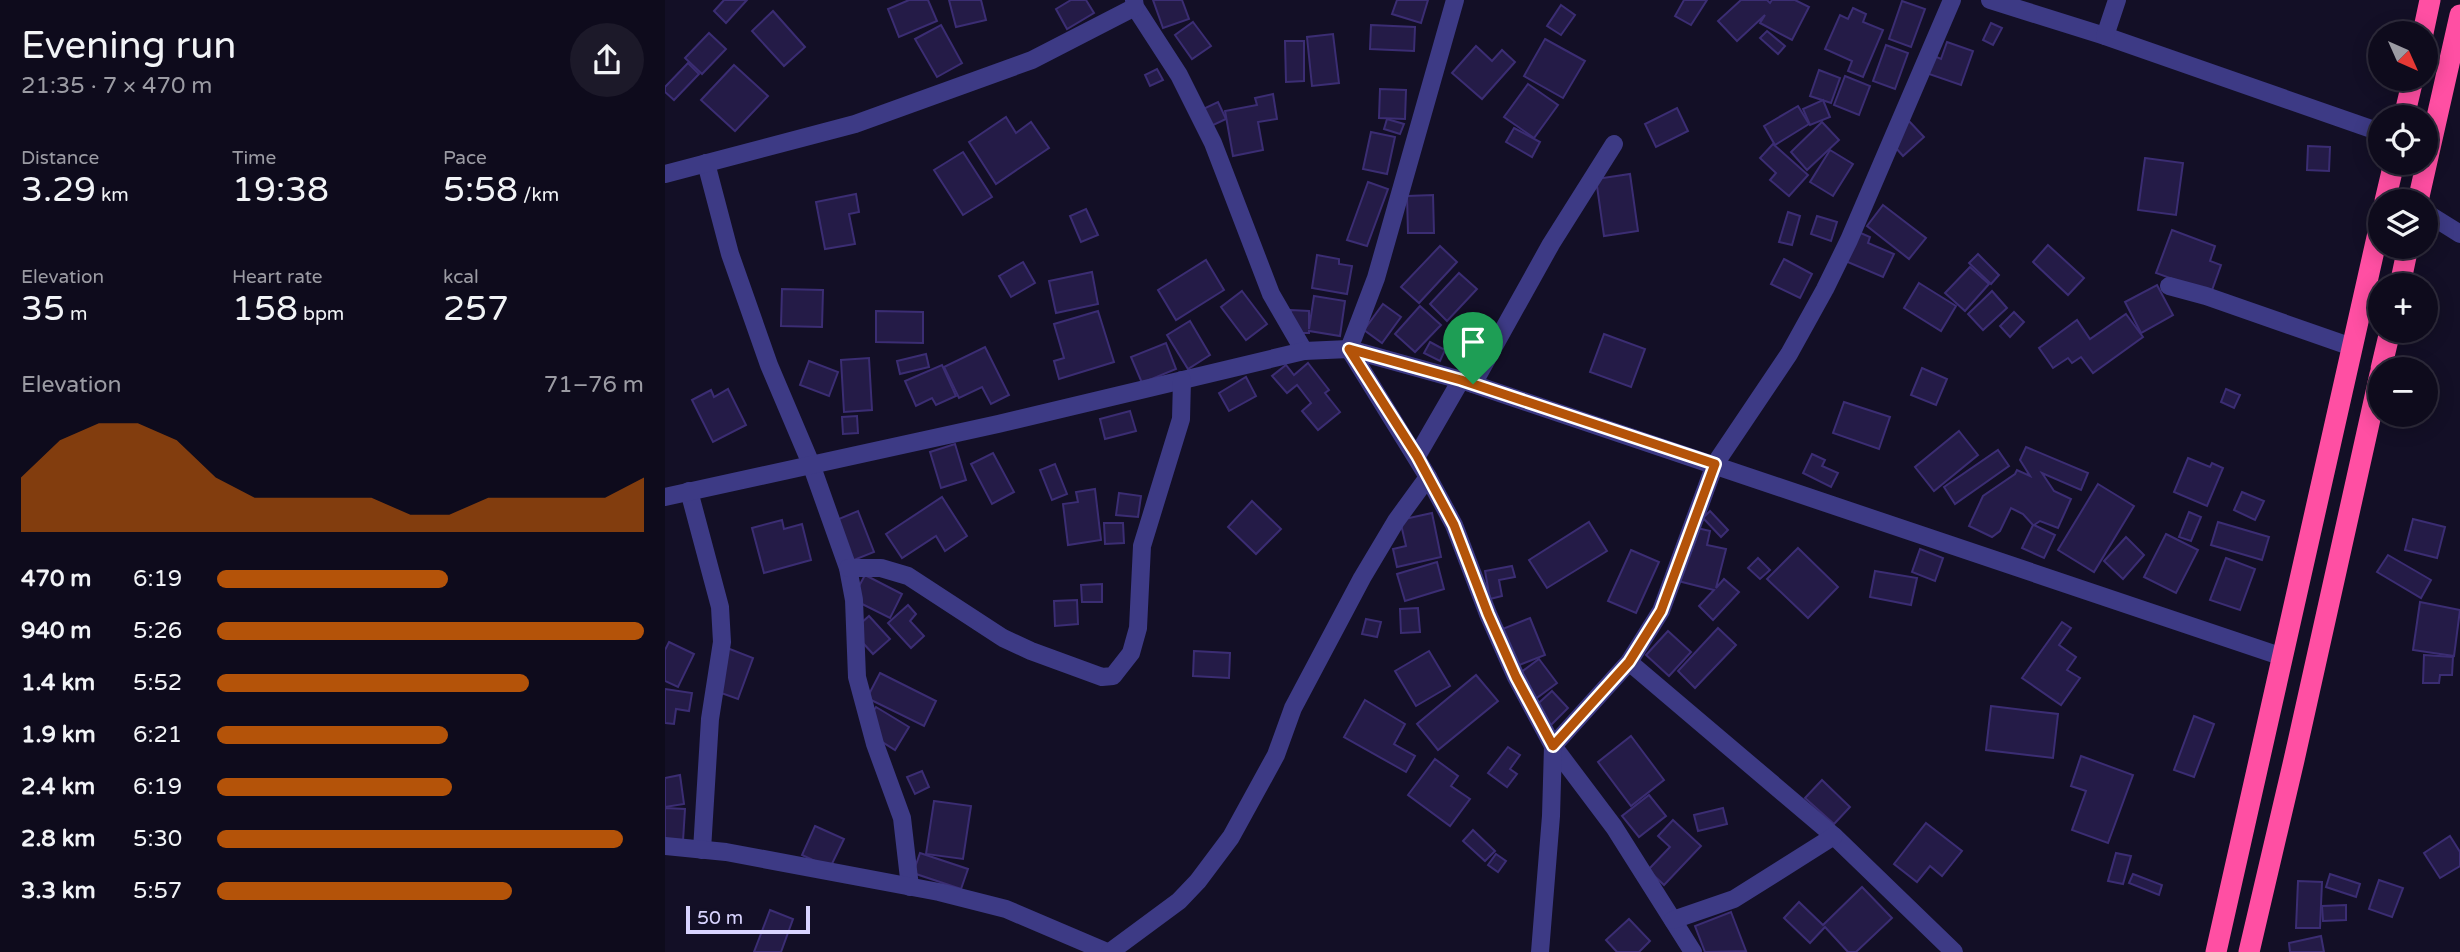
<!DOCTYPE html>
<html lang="en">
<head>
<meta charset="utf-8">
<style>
	:root { --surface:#0e0b1c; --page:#1c1929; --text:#f1f3f6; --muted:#9b9ba3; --line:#2e2b3b; --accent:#b45309 }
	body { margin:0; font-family:"Varela Round",sans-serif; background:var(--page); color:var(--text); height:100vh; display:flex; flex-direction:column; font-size:26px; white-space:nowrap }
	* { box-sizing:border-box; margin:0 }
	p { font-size:23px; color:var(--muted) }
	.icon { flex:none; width:38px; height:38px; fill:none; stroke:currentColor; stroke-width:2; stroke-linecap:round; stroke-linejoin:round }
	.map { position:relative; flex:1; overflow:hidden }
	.details { display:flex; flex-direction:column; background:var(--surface); width:665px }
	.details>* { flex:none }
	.needle { width:46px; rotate:135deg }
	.buttons { position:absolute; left:1703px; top:21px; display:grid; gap:14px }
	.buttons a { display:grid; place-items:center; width:70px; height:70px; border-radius:50%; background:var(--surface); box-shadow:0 4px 18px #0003,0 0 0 2px var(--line); font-size:35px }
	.scale { position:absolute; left:21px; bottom:18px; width:124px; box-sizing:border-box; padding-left:7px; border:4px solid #d9d4ff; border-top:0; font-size:19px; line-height:24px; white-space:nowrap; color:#d9d4ff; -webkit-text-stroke:5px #130f26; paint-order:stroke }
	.pin { position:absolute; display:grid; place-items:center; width:60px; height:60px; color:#fff; margin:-72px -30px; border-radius:50% 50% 50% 0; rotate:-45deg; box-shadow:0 0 7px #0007 }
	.pin .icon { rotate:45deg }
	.round { display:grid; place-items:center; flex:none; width:74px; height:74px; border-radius:37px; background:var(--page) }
	.headline { display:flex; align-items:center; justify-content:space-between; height:119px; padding:0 21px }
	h1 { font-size:38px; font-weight:600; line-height:52px }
	.stats { display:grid; grid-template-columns:repeat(3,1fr); gap:10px; height:119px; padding:7px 21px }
	.stats div { display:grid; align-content:center }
	.stats b { font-size:35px; font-weight:600 }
	.stats small { font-size:19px; font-weight:400 }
	.stats p { font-size:19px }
	.chart { height:196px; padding:14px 21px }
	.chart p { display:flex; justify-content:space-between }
	.chart svg { width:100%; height:126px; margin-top:7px; fill:var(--accent); opacity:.7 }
	ul { padding:0 21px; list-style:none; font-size:23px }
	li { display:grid; grid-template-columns:112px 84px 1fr; align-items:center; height:52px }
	li i { height:18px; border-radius:9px; background:var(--accent) }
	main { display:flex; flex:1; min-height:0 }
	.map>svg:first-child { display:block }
	.building { fill:#241b47; stroke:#3b2d73; stroke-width:2 }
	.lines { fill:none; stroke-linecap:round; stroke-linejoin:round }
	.minor { stroke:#3d3a85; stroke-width:18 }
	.highway { stroke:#ff4fa3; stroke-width:21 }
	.route-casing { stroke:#fff; stroke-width:14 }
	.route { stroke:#b45309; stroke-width:9 }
</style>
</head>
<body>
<main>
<section class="details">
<div class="headline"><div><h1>Evening run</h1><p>21:35 · 7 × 470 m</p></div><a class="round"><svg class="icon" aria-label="share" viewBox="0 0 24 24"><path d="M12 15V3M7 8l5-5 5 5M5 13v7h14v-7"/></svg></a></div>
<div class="stats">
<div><p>Distance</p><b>3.29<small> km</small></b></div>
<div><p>Time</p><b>19:38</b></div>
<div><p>Pace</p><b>5:58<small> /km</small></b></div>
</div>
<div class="stats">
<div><p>Elevation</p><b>35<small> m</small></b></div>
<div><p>Heart rate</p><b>158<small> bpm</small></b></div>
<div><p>kcal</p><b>257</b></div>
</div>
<div class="chart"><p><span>Elevation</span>71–76 m</p>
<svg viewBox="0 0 160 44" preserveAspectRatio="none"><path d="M0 44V25L10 12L20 6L30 6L40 12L50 25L60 32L70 32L80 32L90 32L100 38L110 38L120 32L130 32L140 32L150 32L160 25V44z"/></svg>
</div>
<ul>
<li><b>470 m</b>6:19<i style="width:54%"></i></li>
<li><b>940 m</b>5:26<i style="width:100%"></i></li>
<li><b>1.4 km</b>5:52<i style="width:73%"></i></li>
<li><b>1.9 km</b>6:21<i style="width:54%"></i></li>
<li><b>2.4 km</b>6:19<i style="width:55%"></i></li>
<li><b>2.8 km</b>5:30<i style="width:95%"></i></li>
<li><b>3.3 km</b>5:57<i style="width:69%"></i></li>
</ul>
</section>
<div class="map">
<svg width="1795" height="952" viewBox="0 0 1795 952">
	<rect width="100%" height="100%" fill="#130f26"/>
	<g class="building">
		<polygon points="59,0 82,0 61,23 49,11"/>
		<polygon points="244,0 263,0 272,21 234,37 223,9"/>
		<polygon points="284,0 316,0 321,20 291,27"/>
		<polygon points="406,0 421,0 429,13 402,29 391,9"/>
		<polygon points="488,0 517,0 524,19 498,28"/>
		<polygon points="732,0 763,0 756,23 727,14"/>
		<polygon points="1019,0 1042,0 1026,25 1010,16"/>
		<polygon points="1076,0 1102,0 1105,3 1107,0 1130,0 1144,7 1127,40 1095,23 1100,15 1072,41 1053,21"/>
		<polygon points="1237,1 1260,9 1246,47 1224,39"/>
		<polygon points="896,5 910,15 896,35 882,26"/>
		<polygon points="1188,8 1201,14 1198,22 1218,30 1198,77 1183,71 1187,61 1160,49 1175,15 1183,19"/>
		<polygon points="108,11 140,47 119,66 87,31"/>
		<polygon points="528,22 546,46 527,59 510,35"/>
		<polygon points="1326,23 1337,28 1328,45 1318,40"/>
		<polygon points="276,25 297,63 272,77 250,39"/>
		<polygon points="706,25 750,27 749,51 705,49"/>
		<polygon points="1102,31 1120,46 1113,54 1095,38"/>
		<polygon points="44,33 61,49 37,74 20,58"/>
		<polygon points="668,34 674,83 647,86 642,37"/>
		<polygon points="880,39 920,61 898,98 859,76"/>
		<polygon points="620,41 639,41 639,81 621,82"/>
		<polygon points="1282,42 1308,51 1296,85 1261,73 1267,55 1276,59"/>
		<polygon points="1221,45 1243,53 1230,89 1208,81"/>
		<polygon points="811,46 827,61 837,50 850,62 817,99 787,73"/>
		<polygon points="23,63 34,74 9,100 0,92 0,87"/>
		<polygon points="69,65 103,96 70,131 36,100"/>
		<polygon points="492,69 498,80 485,86 480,75"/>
		<polygon points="1154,70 1175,78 1166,103 1145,96"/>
		<polygon points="1180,76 1205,86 1194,115 1169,105"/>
		<polygon points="863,84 893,105 869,138 839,117"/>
		<polygon points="715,89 741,90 740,119 714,118"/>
		<polygon points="608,94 612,119 593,122 598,150 568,156 560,111 592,105 590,98"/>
		<polygon points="1158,100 1165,117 1145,125 1138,109"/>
		<polygon points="553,102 561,119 544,127 536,110"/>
		<polygon points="1133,106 1144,124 1110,145 1099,126"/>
		<polygon points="1012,108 1023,131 991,147 980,124"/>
		<polygon points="341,117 351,133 366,122 384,148 331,184 304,142"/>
		<polygon points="722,119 739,124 735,134 719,129"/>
		<polygon points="1243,120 1259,137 1238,156 1223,139"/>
		<polygon points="1157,122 1174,140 1142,170 1126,152"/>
		<polygon points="849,128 875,142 867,157 841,142"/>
		<polygon points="706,132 730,137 722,174 698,169"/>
		<polygon points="1108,144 1143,175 1124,196 1105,180 1111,173 1095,158"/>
		<polygon points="1643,146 1665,147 1664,171 1642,170"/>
		<polygon points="1165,150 1188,164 1168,196 1145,182"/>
		<polygon points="298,152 327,197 298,215 269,170"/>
		<polygon points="1480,158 1518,163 1511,215 1473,210"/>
		<polygon points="965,174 973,231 939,236 931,179"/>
		<polygon points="703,182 723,189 702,246 682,240"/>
		<polygon points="191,194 194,212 184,214 190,244 160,249 151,202"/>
		<polygon points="768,195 769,233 743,233 742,196"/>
		<polygon points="1218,205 1261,238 1244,259 1202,226"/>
		<polygon points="421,209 433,235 416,242 405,216"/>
		<polygon points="1123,212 1135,216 1127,245 1114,242"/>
		<polygon points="1152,216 1172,222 1166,241 1146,234"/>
		<polygon points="1507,230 1550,246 1545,261 1556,265 1546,293 1491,273"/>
		<polygon points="1191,231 1205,237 1203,243 1229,254 1218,277 1178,260"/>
		<polygon points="1383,245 1419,278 1403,295 1368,262"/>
		<polygon points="775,246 792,262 754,303 736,287"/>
		<polygon points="1313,254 1334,275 1326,284 1304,263"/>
		<polygon points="652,255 674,259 674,264 687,266 682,294 647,288"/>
		<polygon points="1119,259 1147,274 1135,298 1106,284"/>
		<polygon points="541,260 559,290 511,320 493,290"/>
		<polygon points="358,262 370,283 346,297 334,276"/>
		<polygon points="1305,267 1324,284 1300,311 1280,293"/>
		<polygon points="427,272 433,304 391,313 384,281"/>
		<polygon points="794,273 812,289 782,321 765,304"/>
		<polygon points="1254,283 1291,306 1276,331 1239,308"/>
		<polygon points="1492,285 1508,315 1476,333 1460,302"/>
		<polygon points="117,289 158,290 157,327 116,326"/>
		<polygon points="577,291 602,324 581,340 556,307"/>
		<polygon points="1327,291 1342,308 1318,330 1303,314"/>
		<polygon points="649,296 680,301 675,336 644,331 644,333 625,333 626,310 644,311 644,329"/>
		<polygon points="718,304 736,317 717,343 699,330"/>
		<polygon points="755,306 776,325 750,352 730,334"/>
		<polygon points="211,311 258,312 258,343 211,342"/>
		<polygon points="433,311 449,362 394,379 389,361 399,358 389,324"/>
		<polygon points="1349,312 1359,322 1345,337 1335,326"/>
		<polygon points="1461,314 1478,337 1428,373 1416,357 1407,363 1403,358 1388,368 1374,348 1412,320 1425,339"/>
		<polygon points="525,321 545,355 523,369 502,335"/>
		<polygon points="939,334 980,349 966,387 925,372"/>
		<polygon points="765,342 780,350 775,361 759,353"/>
		<polygon points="501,343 511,369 477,383 466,357"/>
		<polygon points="320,347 344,395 326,404 317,387 294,398 279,367"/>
		<polygon points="261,354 264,367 235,374 232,361"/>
		<polygon points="204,358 207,410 179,412 176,360"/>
		<polygon points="144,361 173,372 164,396 135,385"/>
		<polygon points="643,363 664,390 660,393 675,412 653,430 637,411 646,403 632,385 622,393 607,376 621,365 629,375"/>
		<polygon points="277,365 291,396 271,405 267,398 251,406 240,381"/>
		<polygon points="1257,368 1282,379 1271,405 1246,395"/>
		<polygon points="581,377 591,396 564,411 554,393"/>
		<polygon points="63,389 81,425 48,442 27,400 46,390 49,397"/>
		<polygon points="1561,389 1575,395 1569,408 1556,402"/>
		<polygon points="1179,402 1225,417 1214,449 1168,433"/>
		<polygon points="465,411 471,431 440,439 435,419"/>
		<polygon points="192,416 193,433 178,434 177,417"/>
		<polygon points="1294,431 1313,455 1269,491 1250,467"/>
		<polygon points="290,444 301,480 276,488 265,452"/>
		<polygon points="1361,447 1423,473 1416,490 1377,473 1389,491 1406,499 1393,528 1375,521 1369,525 1390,535 1379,558 1357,548 1368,525 1358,514 1346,508 1335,531 1327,537 1304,526 1318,496 1350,474 1352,470 1365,476 1355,460"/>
		<polygon points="1333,450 1344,466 1290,504 1279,487"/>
		<polygon points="328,453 349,492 327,504 306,464"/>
		<polygon points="1147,454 1160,460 1157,466 1173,473 1166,487 1138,473"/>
		<polygon points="1523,458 1545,467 1547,463 1558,468 1542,506 1509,492"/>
		<polygon points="390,464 402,494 387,500 375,470"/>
		<polygon points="1433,484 1469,506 1429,572 1393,550"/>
		<polygon points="430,489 436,540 403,545 398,504 413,502 411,492"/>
		<polygon points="1577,492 1599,501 1590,520 1569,510"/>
		<polygon points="454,493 476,496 473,517 451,515"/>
		<polygon points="277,497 302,536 280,551 271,536 237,558 221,534"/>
		<polygon points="587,501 616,529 591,554 563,527"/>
		<polygon points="193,511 209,552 184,562 169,521"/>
		<polygon points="1045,511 1063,530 1056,537 1038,518"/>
		<polygon points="1524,512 1536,517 1526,541 1514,537"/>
		<polygon points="767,513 776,557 732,567 728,549 741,546 735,520"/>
		<polygon points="1748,519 1780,527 1772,558 1740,550"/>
		<polygon points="117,520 119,529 137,524 146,560 99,573 87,528"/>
		<polygon points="924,522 942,551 882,588 864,560"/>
		<polygon points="1553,522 1604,537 1597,560 1546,545"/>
		<polygon points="439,523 458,523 459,543 440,544"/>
		<polygon points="1028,527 1045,531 1042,545 1061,549 1051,588 1059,579 1074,592 1048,620 1034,606 1049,590 1013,581"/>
		<polygon points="1501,534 1533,550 1511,593 1479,577"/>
		<polygon points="1461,537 1479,555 1458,579 1439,561"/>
		<polygon points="1133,548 1173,587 1143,618 1102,579"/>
		<polygon points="1255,549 1278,558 1270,581 1247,572"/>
		<polygon points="966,550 994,562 971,613 943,601"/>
		<polygon points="1723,555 1766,580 1756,598 1712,572"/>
		<polygon points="1093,558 1105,570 1095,579 1083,568"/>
		<polygon points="1561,558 1590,569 1575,610 1545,600"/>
		<polygon points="772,562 779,589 740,601 732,574"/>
		<polygon points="847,566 850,577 834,580 837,596 825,599 820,571"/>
		<polygon points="1210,571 1252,578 1246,605 1205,597"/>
		<polygon points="200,575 237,594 225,618 187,599"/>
		<polygon points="437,584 437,602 417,602 416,585"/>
		<polygon points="412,600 413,624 390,626 389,601"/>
		<polygon points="1755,602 1795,610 1789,656 1748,650"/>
		<polygon points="243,605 251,614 245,621 259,636 246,648 223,623"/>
		<polygon points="753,608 755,632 736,633 735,609"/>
		<polygon points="204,616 225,639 208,654 187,631"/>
		<polygon points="865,618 880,655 849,667 835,630"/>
		<polygon points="701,619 716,622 712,637 697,634"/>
		<polygon points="1397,622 1406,628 1394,645 1411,657 1402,670 1415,678 1396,705 1357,678"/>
		<polygon points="1053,628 1071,645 1030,688 1013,671"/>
		<polygon points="1003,631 1026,652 1004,676 981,655"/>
		<polygon points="4,642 29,654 13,687 0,681 0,650"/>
		<polygon points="57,646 88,658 73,699 42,688"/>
		<polygon points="529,651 565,653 564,678 528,676"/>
		<polygon points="764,651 785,686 751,706 730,671"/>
		<polygon points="1759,655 1788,657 1787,675 1775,675 1774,683 1758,683"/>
		<polygon points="874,659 892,683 869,700 851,676"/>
		<polygon points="215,673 271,701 259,726 202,698"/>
		<polygon points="811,675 833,701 773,750 752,724"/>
		<polygon points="0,689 27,693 24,711 11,709 9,724 0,723"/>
		<polygon points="887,691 903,708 884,727 867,709"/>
		<polygon points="700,700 740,724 729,744 750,756 741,772 679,737"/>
		<polygon points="1326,706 1393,714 1388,758 1321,750"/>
		<polygon points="211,707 244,727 230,750 208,736 202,721"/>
		<polygon points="1529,716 1549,724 1529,777 1509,770"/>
		<polygon points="966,736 999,780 966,806 933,762"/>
		<polygon points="843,747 855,755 845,769 852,774 842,787 823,773"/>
		<polygon points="1416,756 1468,775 1443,843 1407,830 1421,791 1406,786"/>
		<polygon points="770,759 793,776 786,786 805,799 785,826 743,795"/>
		<polygon points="257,771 264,787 250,794 242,777"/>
		<polygon points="15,775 19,804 0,807 0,778"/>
		<polygon points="1157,780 1185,807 1169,824 1140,798"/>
		<polygon points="984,795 1001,816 974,837 957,816"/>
		<polygon points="269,801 306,806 298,859 261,854"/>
		<polygon points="0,808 20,809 18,841 0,840"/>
		<polygon points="1058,808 1062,824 1033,831 1029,815"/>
		<polygon points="1008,820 1036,846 999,885 983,870 1005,847 993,836"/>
		<polygon points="1261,823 1297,851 1277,876 1265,866 1252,882 1229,864"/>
		<polygon points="150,826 179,839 165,868 137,855"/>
		<polygon points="808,830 830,851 820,861 798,841"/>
		<polygon points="1785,836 1795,852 1795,866 1775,878 1759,853"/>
		<polygon points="255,853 303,869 296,889 248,873"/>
		<polygon points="1451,853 1466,856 1458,884 1443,881"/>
		<polygon points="831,854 841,861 833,872 823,865"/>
		<polygon points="1468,874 1497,885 1494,895 1464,883"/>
		<polygon points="1665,874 1695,884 1691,897 1661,887"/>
		<polygon points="1714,880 1738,888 1727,917 1704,909"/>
		<polygon points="1633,881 1657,882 1655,928 1631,928"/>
		<polygon points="1197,887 1227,918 1191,952 1183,952 1160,927 1145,943 1119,918 1134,902 1158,925"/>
		<polygon points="1681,905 1681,920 1658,921 1657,906"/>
		<polygon points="105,910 128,919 116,952 89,952"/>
		<polygon points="1066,912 1081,951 1040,952 1030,926"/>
		<polygon points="964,919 985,941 974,952 952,952 941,940"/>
		<polygon points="1656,936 1659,952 1625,952 1624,943"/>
	</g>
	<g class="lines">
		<g class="minor">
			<polyline points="469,0 470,7 514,75 548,143 606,294 639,351"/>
			<polyline points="1325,0 1440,36 1715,132"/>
			<polyline points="1440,36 1452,0"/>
			<polyline points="41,163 65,254 104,365 146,464 183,568 189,600 192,677 210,744 237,818 245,887"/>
			<polyline points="0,174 190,124 367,60 470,7"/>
			<polyline points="1722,194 1740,201"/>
			<polyline points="1760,212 1795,234"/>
			<polyline points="1504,286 1541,296 1687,347"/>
			<polyline points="684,349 711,278 790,0"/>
			<polyline points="808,384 886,244 949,144"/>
			<polyline points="752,456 796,380"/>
			<polyline points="763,477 789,525 823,614 851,677 888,746 949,827 1028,952"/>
			<polyline points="24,491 55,607 57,642 45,719 37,850"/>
			<polyline points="0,497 333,424 639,351 684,349 796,380 1618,657"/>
			<polyline points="183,568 216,568 243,576 338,638 366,651 437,677 448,676 466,653 473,628 477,546 516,419 517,380"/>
			<polyline points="964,662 1169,836 1289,952"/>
			<polyline points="0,846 61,852 274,892 341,909 442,952"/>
			<polyline points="1008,920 1069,899 1169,836"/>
			<polyline points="445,952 514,901 533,881 566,837 611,755 628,708 697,578 731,521 763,477 684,349"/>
			<polyline points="875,952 886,816 888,746 964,662 996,611 1050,464 1124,354 1160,289 1184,240 1287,0"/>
		</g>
		<g class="highway">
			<polyline points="1758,33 1765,0"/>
			<polyline points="1739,117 1748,79"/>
			<polyline points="1720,201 1729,163"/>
			<polyline points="1753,201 1795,15"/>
			<polyline points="1735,285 1743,247"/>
			<polyline points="1716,369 1725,331"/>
			<polyline points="1551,952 1715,224"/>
			<polyline points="1584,952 1629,760 1715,374"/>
		</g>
	</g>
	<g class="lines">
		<defs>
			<polygon id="route" points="684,349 796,380 1050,464 996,611 964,662 888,746 851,677 823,614 789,525 752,456"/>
		</defs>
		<use href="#route" class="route-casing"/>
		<use href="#route" class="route"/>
	</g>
</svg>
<div class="buttons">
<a><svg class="needle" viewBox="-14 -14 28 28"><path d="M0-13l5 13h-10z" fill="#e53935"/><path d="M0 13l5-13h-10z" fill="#9b9ba3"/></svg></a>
<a><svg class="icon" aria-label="locate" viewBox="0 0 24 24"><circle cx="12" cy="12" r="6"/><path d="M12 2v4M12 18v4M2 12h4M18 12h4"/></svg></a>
<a><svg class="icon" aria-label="layers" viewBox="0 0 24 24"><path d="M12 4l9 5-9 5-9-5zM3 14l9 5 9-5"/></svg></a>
<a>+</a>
<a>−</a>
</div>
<div class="scale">50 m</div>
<div class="pin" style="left:808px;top:384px;background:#1e9e55"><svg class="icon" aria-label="arrive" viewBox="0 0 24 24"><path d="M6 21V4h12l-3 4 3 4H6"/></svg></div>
</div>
</main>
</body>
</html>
